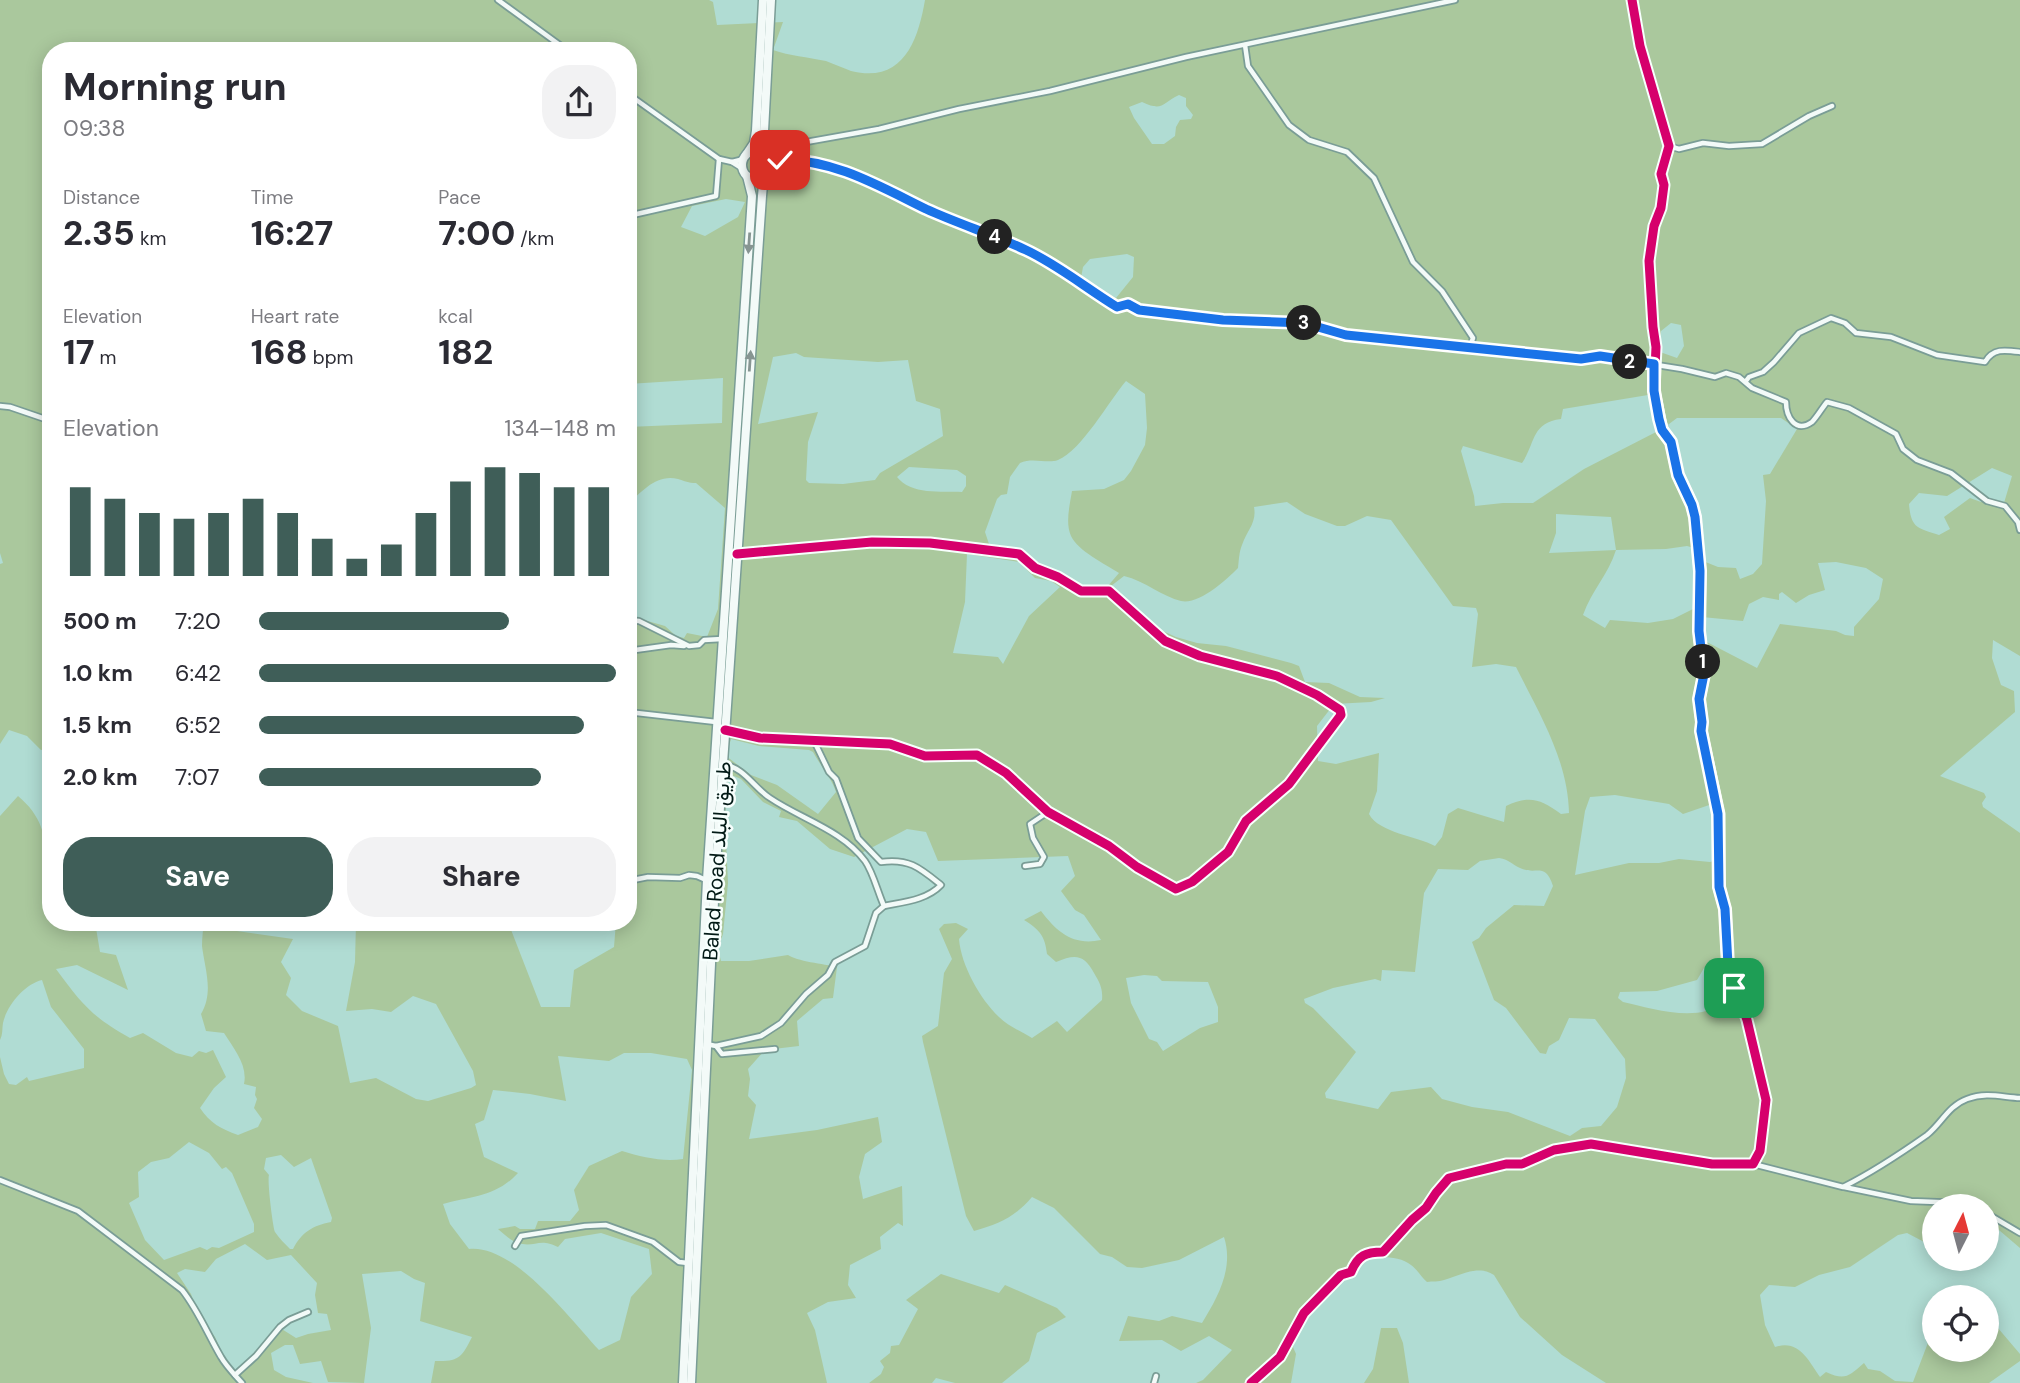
<!DOCTYPE html>
<html lang="en">
<head>
<meta charset="utf-8">
<style>
	:root { --surface:#fff; --page:#f2f2f3; --text:#2b2b33; --muted:#7c7c81; --accent:#3f5e58 }
	body { margin:0; font-family:"DM Sans",Vazirmatn,sans-serif; background:var(--page); color:var(--text); height:100vh; display:flex; flex-direction:column; font-size:26px; white-space:nowrap }
	* { box-sizing:border-box; margin:0 }
	p { font-size:23px; color:var(--muted) }
	.icon { flex:none; width:38px; height:38px; fill:none; stroke:currentColor; stroke-width:2; stroke-linecap:round; stroke-linejoin:round }
	.map { position:relative; flex:1; overflow:hidden }
	.side { position:absolute; left:42px; top:42px; width:595px; height:889px; display:flex; flex-direction:column; background:var(--surface); border-radius:28px; box-shadow:0 4px 18px #0003 }
	.side>* { flex:none }
	.needle { width:46px; rotate:6deg }
	.controls { position:absolute; left:1922px; top:1194px; display:grid; gap:14px }
	.controls a { display:grid; place-items:center; width:77px; height:77px; border-radius:50%; background:var(--surface); box-shadow:0 4px 18px #0003; font-size:35px }
	.pin { position:absolute; display:grid; place-items:center; width:60px; height:60px; color:#fff; margin:-30px; border-radius:14px; box-shadow:0 4px 10px #0006 }
	.km { position:absolute; width:35px; height:35px; margin:-18px; border-radius:50%; background:#222; color:#fff; font-size:19px; line-height:35px; text-align:center }
	.round { display:grid; place-items:center; flex:none; width:74px; height:74px; border-radius:28px; background:var(--page) }
	.head { display:flex; align-items:center; justify-content:space-between; height:119px; padding:0 21px }
	h1 { font-size:38px; font-weight:700; line-height:52px }
	.figures { display:grid; grid-template-columns:repeat(3,1fr); gap:10px; height:119px; padding:7px 21px }
	.figures div { display:grid; align-content:center }
	.figures b { font-size:35px; font-weight:700 }
	.figures small { font-size:19px; font-weight:400 }
	.figures p { font-size:19px }
	.chart { height:196px; padding:14px 21px }
	.chart p { display:flex; justify-content:space-between }
	.chart svg { width:100%; height:126px; margin-top:7px; stroke:var(--accent); stroke-width:6 }
	.cta { display:flex; gap:14px; margin-top:auto; padding:14px 21px }
	.cta a { flex:1; height:80px; border-radius:28px; background:var(--accent); color:#fff; font-size:28px; font-weight:700; line-height:80px; text-align:center }
	.cta a+a { background:var(--page); color:var(--text) }
	ul { padding:0 21px; list-style:none; font-size:23px }
	li { display:grid; grid-template-columns:112px 84px 1fr; align-items:center; height:52px }
	li i { height:18px; border-radius:9px; background:var(--accent) }
	.map>svg:first-child { display:block }
	.green { fill:#aac89d; fill-rule:evenodd }
	.lines { fill:none; stroke-linecap:round; stroke-linejoin:round }
	.minor-casing { stroke:#7a9d96; stroke-width:8 }
	.trunk-casing { stroke:#7a9d96; stroke-width:11 }
	.minor { stroke:#f3faf8; stroke-width:4.5 }
	.trunk { stroke:#f3faf8; stroke-width:8 }
	.cycleway-casing { stroke:#f7fffd; stroke-width:13 }
	.cycleway { stroke:#d6006c; stroke-width:9 }
	.oneway { fill:#879592 }
	.route-casing { stroke:#fff; stroke-width:14 }
	.route { stroke:#1a73e8; stroke-width:9 }
	.labels { text-anchor:middle; stroke-width:5; stroke-linejoin:round; paint-order:stroke }
	.street-label { font-size:21px; fill:#021a16; stroke:#f7fffd }
</style>
</head>
<body>
<div class="map">
<svg width="2020" height="1383" viewBox="0 0 2020 1383">
	<rect width="100%" height="100%" fill="#b0dcd3"/>
	<g class="green">
		<path d="M0,0H709L713,2L717,25L783,22L773,50C790,56 807,57 826,61C834,64 843,68 851,71C903,84 918,41 925,0H2020V656L1993,640L1992,658L2001,685L2014,691L2015,712L1940,776L1984,793L1986,797L1982,803L1983,807L2020,833V1248L1986,1219V1206H1934V1241L1928,1244L1907,1233L1898,1235L1850,1267L1819,1275L1795,1287L1769,1285L1760,1295L1765,1325L1775,1347C1799,1339 1808,1360 1820,1377L1826,1372C1845,1381 1849,1376 1864,1363L1868,1369L1880,1371L1895,1381L1913,1382L1934,1327V1349H1986V1314L2020,1354V1361L1989,1383H1606L1562,1355L1520,1317L1494,1275C1478,1264 1459,1276 1444,1280C1439,1282 1432,1281 1427,1282C1421,1277 1417,1269 1411,1265C1399,1255 1375,1256 1361,1259L1353,1276L1345,1277L1306,1315L1293,1347L1296,1354L1291,1383H1196L1203,1380L1232,1350L1209,1336L1181,1351L1162,1340L1119,1341L1128,1316L1159,1321L1172,1316L1202,1323C1218,1297 1234,1268 1224,1237L1179,1260L1142,1268L1127,1267L1112,1257L1100,1254L1054,1208L1032,1197C1015,1217 999,1224 974,1231L966,1216L923,1042L922,1036L938,1026L944,973L952,959L939,929L944,924L956,923L968,929L959,939C961,965 980,999 999,1017C1008,1026 1022,1032 1032,1038L1057,1021L1067,1032L1102,1000C1103,989 1100,983 1094,973C1084,954 1075,954 1056,962L1047,954C1045,936 1040,930 1024,920L1041,911C1057,932 1073,946 1101,940L1084,915L1075,910L1061,891L1075,876L1068,856L938,861L926,832L907,829L854,857L830,849L797,821L779,817L781,811L763,802L741,779L734,776L728,777L725,821L728,883L723,934L718,949L721,961H749L788,955C796,961 824,964 837,967L833,998L823,999L797,1021L799,1046L765,1050L748,1069L750,1079L748,1096L756,1105L749,1139L817,1130L878,1117L882,1142L865,1154L859,1177L863,1199L902,1186L903,1226L898,1223L880,1237L881,1249L850,1265L848,1285L856,1298L828,1302L807,1313L815,1330L827,1383H431L435,1361C459,1362 462,1357 472,1337L420,1321L425,1283L414,1279L401,1271L362,1274L371,1328L364,1383L328,1382L321,1361L300,1364L293,1345H285L271,1353L274,1370L286,1377L313,1383H0V1057L4,1074L9,1084L16,1085L27,1077L29,1081L84,1068V1049L51,1007L42,980C25,984 7,1005 3,1023C2,1029 3,1034 0,1040V816L18,796C49,822 47,849 45,886L51,885V922H95L100,952L116,955L128,990L77,965L56,969C81,1003 92,1017 130,1038L143,1033L176,1053L192,1057L199,1051L206,1053L213,1050L226,1077L214,1088L200,1108C210,1123 221,1129 238,1135L258,1127L262,1119L254,1108L257,1099L255,1095L256,1087L244,1084C248,1065 234,1049 224,1033L206,1031L201,1014C214,992 205,970 202,946C202,938 203,930 204,922H227L230,930L293,939L281,962L291,978L286,995L302,1011L338,1026L350,1083L376,1078L416,1099L428,1101L471,1088L476,1085L473,1071L436,1004L413,996L391,1012L372,1009L346,1011L355,962L356,922H508L541,1007H570L574,970L614,947L616,922H628V654L637,644V618L665,626L676,636L684,638L687,633L707,637L718,609L725,508L696,483C688,483 685,481 678,479C656,474 643,491 628,504V427L722,423L723,378L628,384V51H51V276L47,278L51,281V748L41,750L27,736L9,730L0,744V564L3,563L0,553ZM1179,95L1186,98V106L1193,115L1191,119L1180,120L1176,127L1175,136L1164,144H1152L1134,118L1129,107L1142,102C1163,112 1162,103 1179,95ZM726,199L745,202L738,217L705,236L681,227L692,206ZM1127,254L1134,257L1133,277L1116,298L1081,278L1083,267L1090,259ZM1671,323L1681,325L1684,346L1677,358L1660,352L1661,331ZM796,353L804,357L878,362L908,360L916,401L940,409L943,436L880,473L875,480L843,484L809,483L806,480L808,442L818,412L758,424L773,357ZM1126,381L1145,394L1147,428L1145,445L1131,471L1124,480L1104,489L1072,491C1070,504 1065,523 1071,536C1078,551 1105,564 1119,573L1107,587L1085,586L1072,582L1058,572L1037,566L1025,553L1015,549L996,548L989,544L985,532L997,499L1001,495L1007,494L1010,477L1020,463C1033,457 1047,464 1058,460C1081,451 1109,401 1126,381ZM1648,395L1658,431L1584,469L1533,503H1503L1475,506L1474,496L1461,451L1463,446L1522,463C1536,442 1531,423 1561,419L1563,409ZM1677,418H1781L1797,429L1770,474L1763,475L1766,501L1762,564L1753,574L1740,579L1736,568L1718,567L1703,561L1697,533L1695,503L1682,478L1673,438L1665,427ZM909,467L957,470L966,476V486L962,492C941,491 911,495 897,477ZM1992,468L2012,476L2004,503L1981,502L1970,498L1944,517L1950,529L1939,535C1917,528 1911,528 1909,504L1919,493L1947,496ZM1287,502L1305,514L1337,526H1345L1367,516L1391,520L1453,606L1476,608L1478,614L1472,667L1496,664L1516,667C1539,713 1568,760 1569,813L1561,814C1541,799 1529,795 1506,806L1504,822L1458,808L1448,814L1442,837L1435,846C1417,836 1379,833 1369,814L1377,791L1379,753L1336,764L1318,761L1317,726L1334,704L1371,702L1385,698L1360,697L1329,683L1305,682L1299,666L1291,663L1226,646L1197,643L1176,637L1154,627L1136,607L1111,591V586L1124,576C1145,581 1163,597 1181,601C1199,605 1226,580 1238,568C1239,560 1239,552 1242,545C1247,530 1257,523 1254,507ZM1556,514L1611,517L1616,550L1549,553L1556,533ZM1687,546L1694,548L1697,607L1673,619L1648,623L1610,620L1605,628L1583,615C1592,590 1608,575 1616,550L1666,549ZM967,554L1019,562L1035,578L1051,581L1060,587L1029,616L1003,664L998,657L953,653L965,602ZM1836,562L1866,568L1883,579L1879,599L1854,627V636L1845,635L1836,631L1780,624L1757,668L1703,640L1702,617L1743,621L1749,604L1763,597L1779,600V594L1782,592L1796,603L1809,595L1825,590L1818,563ZM731,739L759,746L809,750L813,752C820,765 832,779 836,792L818,814L777,785L751,775L726,756ZM1615,795L1669,804L1683,814L1715,803L1720,822L1722,855L1718,860L1710,862L1679,859L1659,863H1629L1575,875L1585,811L1590,797ZM1499,858C1510,860 1511,864 1520,868C1536,876 1545,861 1553,886L1544,906L1514,905L1486,928L1479,938L1472,942L1494,1000L1506,1008L1540,1053L1546,1054L1549,1046L1559,1040L1569,1018L1595,1019L1625,1059L1626,1078L1617,1107L1601,1126L1582,1128L1570,1136L1508,1112L1472,1107L1442,1099L1431,1087L1391,1092L1378,1109L1326,1098L1325,1093L1356,1052L1313,1008L1305,1003L1304,999L1333,988L1375,979L1381,981L1382,970L1415,972L1424,893L1438,869L1468,870L1480,861ZM1710,964L1716,968L1722,1002C1700,1024 1650,1008 1623,1002L1618,998L1620,992L1657,991L1697,980L1704,968ZM1144,975L1157,976L1162,981L1208,982L1218,1007V1022L1200,1028L1163,1051L1157,1042L1149,1039L1131,1003L1126,978ZM624,1053H651L687,1059L692,1070L683,1159C662,1162 642,1157 622,1151L589,1166L574,1190L579,1210L570,1221H538L535,1229H520L515,1226L498,1229C504,1234 511,1241 518,1243C535,1248 539,1237 558,1247L565,1239L601,1233L649,1249L652,1274L631,1297L620,1340L599,1350C570,1319 514,1244 469,1249L450,1224L443,1204C472,1196 496,1197 518,1173L484,1157L475,1124L484,1120L493,1090L530,1094L566,1101L558,1056L609,1061ZM189,1142L209,1153L222,1169L226,1167L232,1173L254,1224V1232L219,1248L212,1247L207,1250L200,1247L164,1260L145,1240L129,1203L139,1197L138,1172L151,1162L169,1158ZM281,1155L294,1167L311,1158L332,1218L331,1222C312,1226 302,1232 293,1249H290C285,1244 279,1238 275,1232C273,1228 267,1181 269,1175L264,1169L266,1158ZM245,1244L267,1260L291,1255L317,1283L315,1295L318,1313L327,1314L331,1330L308,1334L296,1338L277,1326L260,1348L236,1372L226,1362L215,1337L199,1316L191,1294L177,1273L185,1269L205,1272L216,1259Z"/>
		<polygon points="941,1274 999,1293 1005,1285 1057,1308 1066,1317 1037,1333 1029,1361 1002,1383 955,1383 936,1378 932,1383 869,1383 881,1374 884,1367 880,1361 890,1353 891,1346 899,1345 918,1309 906,1300"/>
		<polygon points="1381,1328 1397,1328 1403,1343 1409,1383 1364,1383 1373,1369"/>
	</g>
	<g class="lines">
		<defs>
			<g id="minor">
				<polyline points="498,0 568,51"/>
				<polyline points="1245,45 1248,66 1289,125 1309,140 1347,152 1374,178 1413,262 1442,291 1473,338 1470,347"/>
				<polyline points="628,94 719,159 732,162"/>
				<polyline points="1669,146 1679,149 1703,143 1729,146 1762,144 1809,116 1832,106"/>
				<path d="M780,160C832,158 881,187 926,209C959,224 994,235 1026,250C1058,265 1086,288 1117,307L1128,304L1139,310L1223,320L1304,323L1346,335L1581,359L1600,356L1682,369L1715,377L1726,373L1739,377L1752,388L1786,402C1786,416 1795,434 1812,422C1817,417 1822,408 1827,402L1849,408L1896,434L1903,449L1917,460L1951,473L1987,501L2005,506L2018,522L2020,530"/>
				<polyline points="772,164 806,142 879,129 959,109 1050,91 1186,57 1455,0"/>
				<polyline points="743,169 732,162 744,159"/>
				<polyline points="628,216 716,196 719,159"/>
				<path d="M1746,381L1749,377L1763,372L1774,362L1799,333L1831,318L1845,323L1856,333L1891,337L1937,355L1985,362C1993,348 2005,350 2020,352"/>
				<polyline points="0,406 10,407 51,421"/>
				<polyline points="628,620 639,621 689,646 699,645 704,640 722,639"/>
				<polyline points="635,650 671,645 684,646"/>
				<polyline points="628,712 716,722"/>
				<polyline points="725,730 760,738 890,744 925,756 977,755 1006,773 1048,812 1109,846 1137,867 1176,889 1192,882 1228,852 1246,821 1289,784 1341,715 1340,710 1317,695 1277,676 1200,656 1165,641 1109,591 1081,591 1058,577 1035,568 1019,554 930,543 872,542 738,554"/>
				<path d="M815,743L829,772L836,779L858,838L881,862C909,858 920,868 941,885C927,900 904,902 884,906"/>
				<polyline points="1025,866 1040,864 1044,857 1033,838 1030,824 1048,812"/>
				<polyline points="628,881 648,877 680,878 689,875 697,876 706,880"/>
				<polyline points="706,1044 716,1046 722,1054 775,1049"/>
				<path d="M716,1046L761,1036L781,1023L806,994L828,975L835,962L865,946L876,913L884,906C878,893 873,872 865,861C842,830 801,819 770,798C753,787 745,768 723,764"/>
				<path d="M1753,1164L1843,1187C1873,1172 1900,1154 1927,1135C1942,1123 1948,1106 1967,1099C1986,1092 2001,1097 2020,1098"/>
				<path d="M0,1180L78,1211L182,1290C198,1310 208,1335 221,1357C226,1366 235,1375 242,1383"/>
				<polyline points="1844,1187 1911,1201 1963,1203 1971,1206"/>
				<polyline points="1986,1213 2020,1233"/>
				<polyline points="515,1246 521,1236 585,1226 606,1225 653,1242 679,1262 688,1263"/>
				<polyline points="235,1375 256,1356 280,1327 289,1320 308,1312"/>
				<polyline points="1154,1383 1156,1376"/>
				<path d="M1251,1383L1280,1357L1304,1313L1341,1275L1351,1272C1358,1255 1366,1252 1383,1252L1412,1220L1426,1208L1436,1193L1449,1178L1506,1164H1522L1554,1150L1591,1144L1712,1164H1753L1760,1151L1766,1100L1747,1020L1728,965L1725,909L1719,887V814L1701,731L1702,722L1699,699L1704,674L1699,631L1700,571L1695,517L1692,505L1678,475L1671,442L1662,430L1654,391L1656,347L1653,327L1649,261L1654,226L1661,208L1664,185L1661,174L1669,146L1640,46L1632,0"/>
			</g>
			<g id="trunk">
				<circle cx="757" cy="165" r="15"/>
				<polyline points="746,155 754,143 756,131 763,0"/>
				<polyline points="771,159 765,144 764,131 771,0"/>
				<polyline points="683,1383 707,880 752,196 747,176"/>
				<polyline points="691,1383 715,880 762,196 763,185 769,174"/>
			</g>
		</defs>
		<use href="#minor" class="minor-casing"/>
		<use href="#trunk" class="trunk-casing"/>
		<use href="#minor" class="minor"/>
		<use href="#trunk" class="trunk"/>
		<defs>
			<g id="cycleway">
				<polyline points="725,730 760,738 890,744 925,756 977,755 1006,773 1048,812 1109,846 1137,867 1176,889 1192,882 1228,852 1246,821 1289,784 1341,715 1340,710 1317,695 1277,676 1200,656 1165,641 1109,591 1081,591 1058,577 1035,568 1019,554 930,543 872,542 737,554"/>
				<path d="M1251,1383L1280,1357L1304,1313L1341,1275L1351,1272C1358,1255 1366,1252 1383,1252L1412,1220L1426,1208L1436,1193L1449,1178L1506,1164H1522L1554,1150L1591,1144L1712,1164H1753L1760,1151L1766,1100L1747,1020L1728,965L1725,909L1719,887V814L1701,731L1702,722L1699,699L1704,674L1699,631L1700,571L1695,517L1692,505L1678,475L1671,442L1662,430L1654,391L1656,347L1653,327L1649,261L1654,226L1661,208L1664,185L1661,174L1669,146L1640,46L1632,0"/>
			</g>
		</defs>
		<use href="#cycleway" class="cycleway-casing"/>
		<use href="#cycleway" class="cycleway"/>
	</g>
	<defs><path id="oneway-solid" d="M-6-.8H1V-3.2L6.5 0L1 3.2V.8H-6Z" transform="scale(1.75)"/></defs>
	<g class="oneway">
		<use href="#oneway-solid" transform="translate(749 243) rotate(94)"/>
		<use href="#oneway-solid" transform="translate(750 361) rotate(-86)"/>
	</g>
	<g class="lines">
		<defs>
			<path id="route" d="M780,160C832,158 881,187 926,209C959,224 994,235 1026,250C1058,265 1086,288 1117,307L1128,304L1139,310L1223,320L1304,323L1346,335L1581,359L1600,356L1654,364V391L1659,419L1662,430L1671,442L1678,475L1692,505L1695,517L1700,571L1699,631L1704,674L1699,699L1702,722L1701,731L1718,814L1719,887L1725,909L1728,965L1734,988"/>
		</defs>
		<use href="#route" class="route-casing"/>
		<use href="#route" class="route"/>
	</g>
	<g class="labels">
		<g class="street-label">
			<text transform="translate(717 861) rotate(-86)" y="7">Balad Road طريق البلد</text>
		</g>
	</g>
</svg>
<div class="controls">
<a><svg class="needle" viewBox="-14 -14 28 28"><path d="M0-13l5 13h-10z" fill="#e53935"/><path d="M0 13l5-13h-10z" fill="#7c7c81"/></svg></a>
<a><svg class="icon" aria-label="locate" viewBox="0 0 24 24"><circle cx="12" cy="12" r="6"/><path d="M12 2v4M12 18v4M2 12h4M18 12h4"/></svg></a>
</div>
<div class="pin" style="left:1734px;top:988px;background:#1e9e55"><svg class="icon" aria-label="arrive" viewBox="0 0 24 24"><path d="M6 21V4h12l-3 4 3 4H6"/></svg></div>
<div class="pin" style="left:780px;top:160px;background:#d93025"><svg class="icon" aria-label="check" viewBox="0 0 24 24"><path d="M5 12l5 5 9-10"/></svg></div>
<b class="km" style="left:1703px;top:662px">1</b>
<b class="km" style="left:1630px;top:362px">2</b>
<b class="km" style="left:1304px;top:323px">3</b>
<b class="km" style="left:995px;top:237px">4</b>
<section class="side">
<div class="head"><div><h1>Morning run</h1><p>09:38</p></div><a class="round"><svg class="icon" aria-label="share" viewBox="0 0 24 24"><path d="M12 15V3M7 8l5-5 5 5M5 13v7h14v-7"/></svg></a></div>
<div class="figures">
<div><p>Distance</p><b>2.35<small> km</small></b></div>
<div><p>Time</p><b>16:27</b></div>
<div><p>Pace</p><b>7:00<small> /km</small></b></div>
</div>
<div class="figures">
<div><p>Elevation</p><b>17<small> m</small></b></div>
<div><p>Heart rate</p><b>168<small> bpm</small></b></div>
<div><p>kcal</p><b>182</b></div>
</div>
<div class="chart"><p><span>Elevation</span>134–148 m</p>
<svg viewBox="0 0 160 44" preserveAspectRatio="none"><path d="M5 44V13M15 44V17M25 44V22M35 44V24M45 44V22M55 44V17M65 44V22M75 44V31M85 44V38M95 44V33M105 44V22M115 44V11M125 44V6M135 44V8M145 44V13M155 44V13"/></svg>
</div>
<ul>
<li><b>500 m</b>7:20<i style="width:70%"></i></li>
<li><b>1.0 km</b>6:42<i style="width:100%"></i></li>
<li><b>1.5 km</b>6:52<i style="width:91%"></i></li>
<li><b>2.0 km</b>7:07<i style="width:79%"></i></li>
</ul>
<div class="cta"><a>Save</a><a>Share</a></div>
</section>
</div>
</body>
</html>
